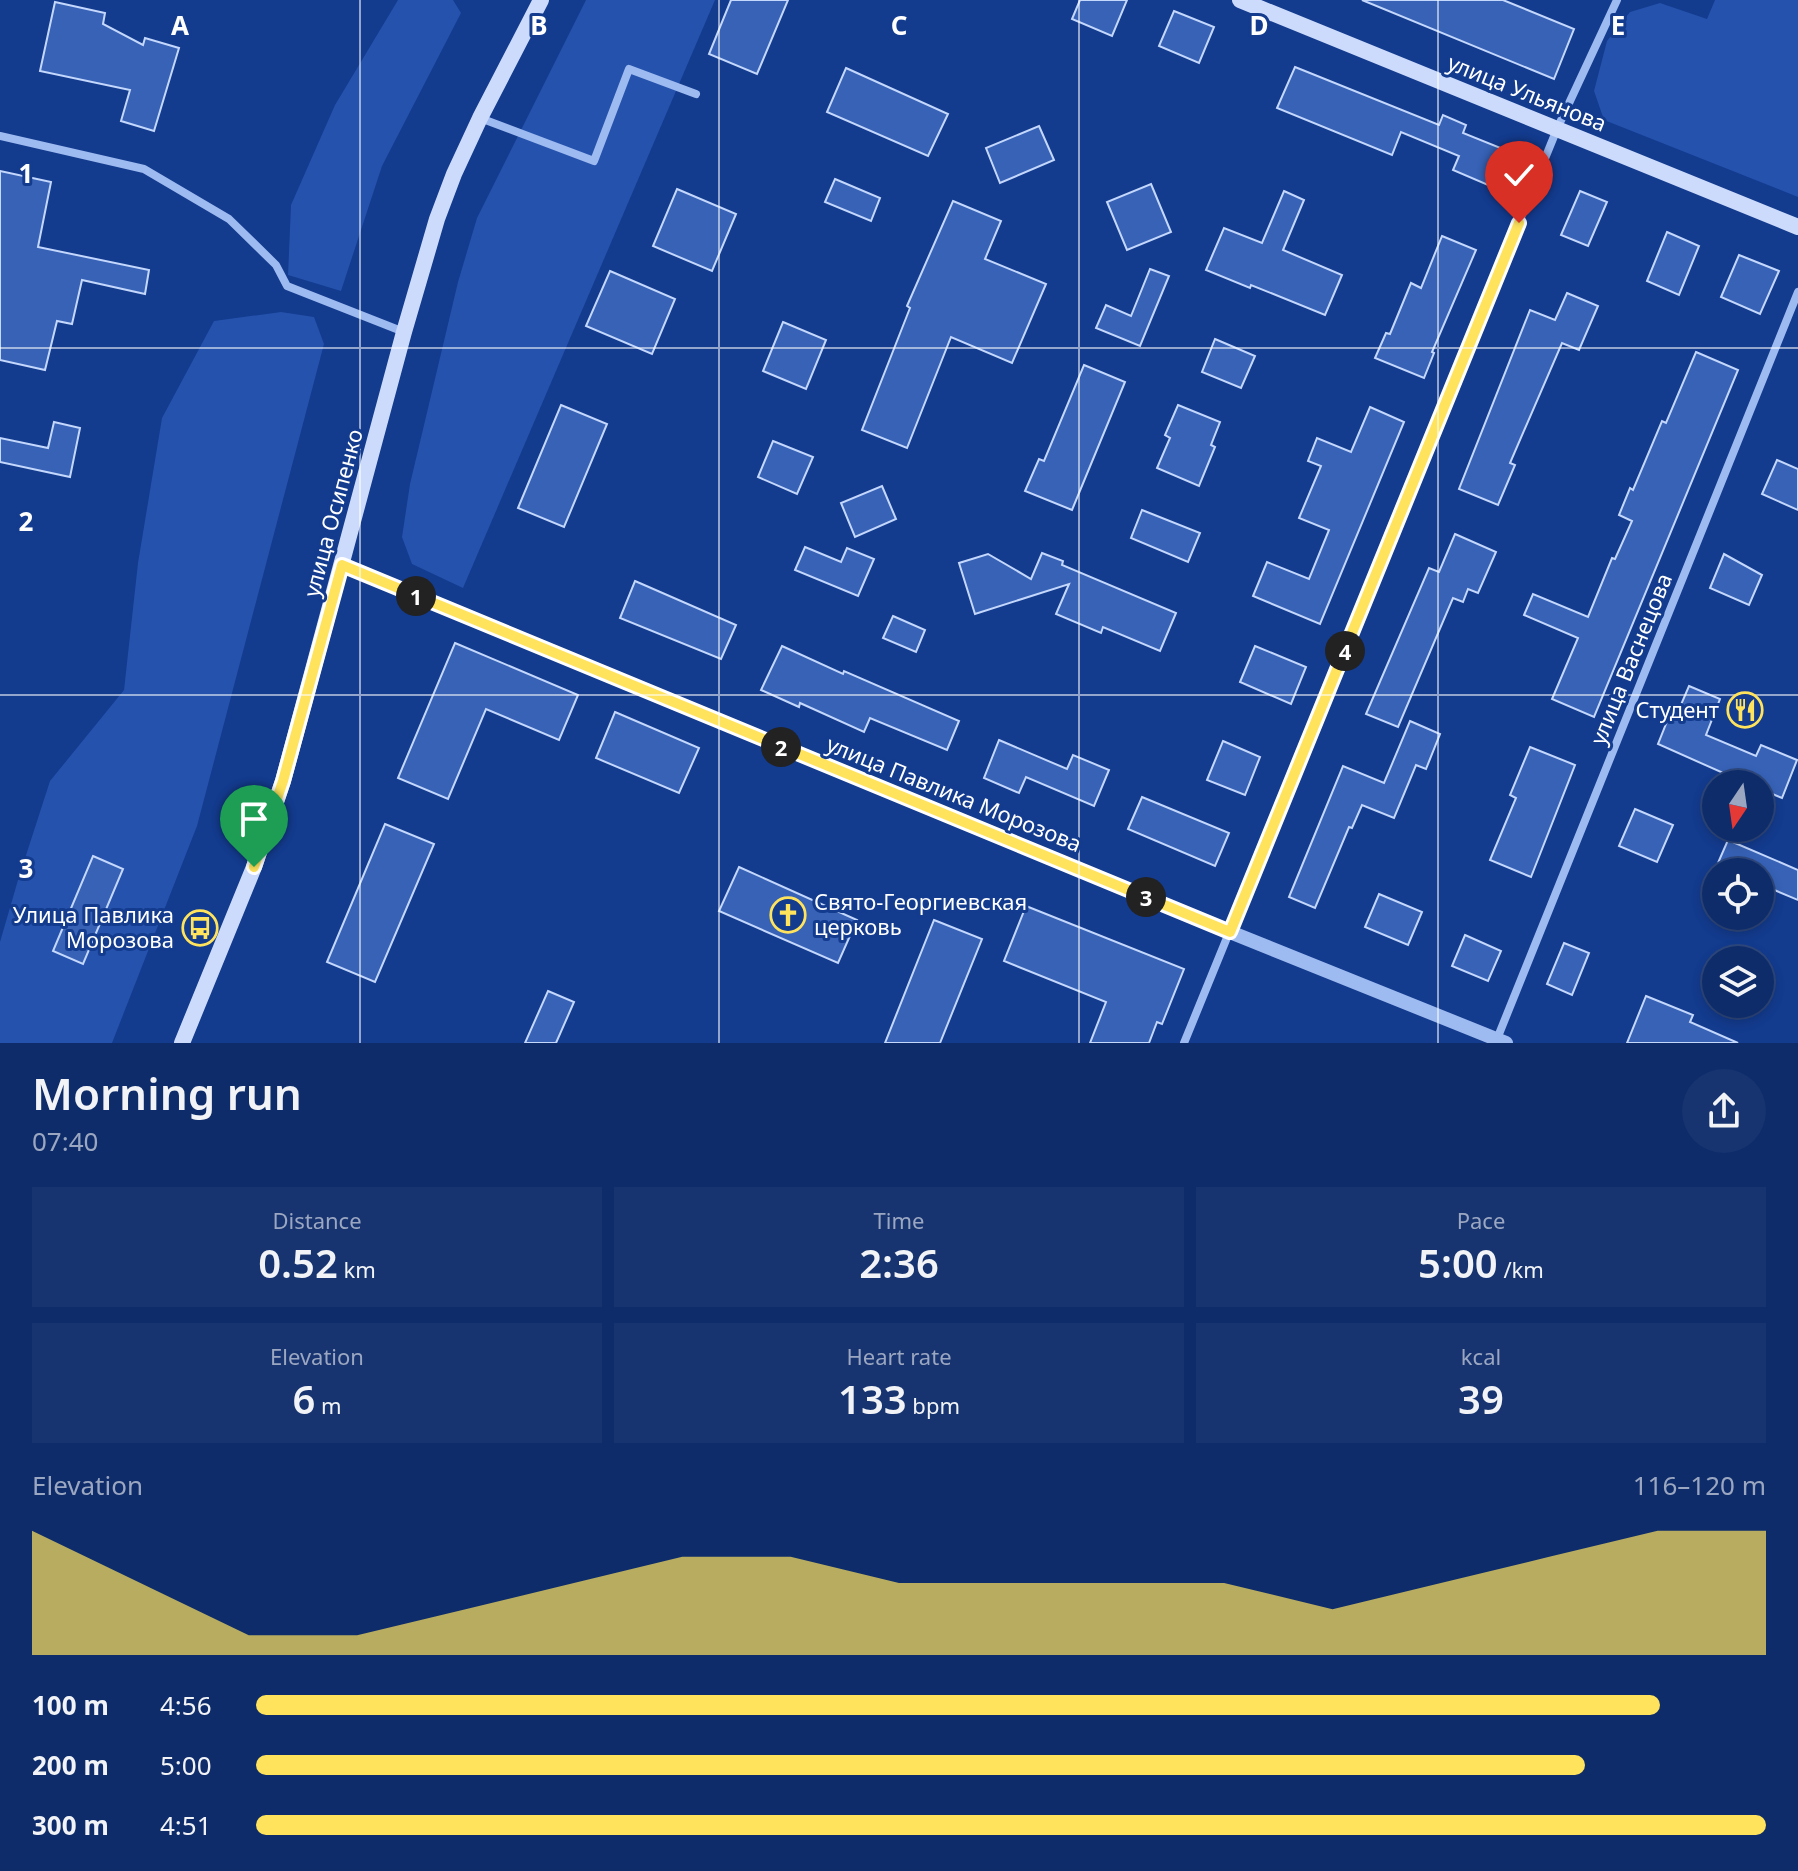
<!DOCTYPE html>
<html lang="en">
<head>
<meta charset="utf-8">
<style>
	:root { --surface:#0e2c6a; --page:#173470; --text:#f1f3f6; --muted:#9ba7c1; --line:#2e487e; --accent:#ffe35d }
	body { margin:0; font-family:"Noto Sans",sans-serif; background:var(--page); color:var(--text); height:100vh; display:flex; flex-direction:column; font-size:30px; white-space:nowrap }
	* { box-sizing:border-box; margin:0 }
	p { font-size:26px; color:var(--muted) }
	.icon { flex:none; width:44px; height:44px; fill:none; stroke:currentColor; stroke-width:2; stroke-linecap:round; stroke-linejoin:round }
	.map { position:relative; height:1043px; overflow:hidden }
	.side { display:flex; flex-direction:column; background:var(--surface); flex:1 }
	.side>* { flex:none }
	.needle { width:52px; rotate:193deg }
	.buttons { position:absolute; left:1702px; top:770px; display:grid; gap:16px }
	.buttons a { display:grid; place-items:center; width:72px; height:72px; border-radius:50%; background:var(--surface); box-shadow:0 4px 12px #0003,0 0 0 2px var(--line); font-size:40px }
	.pin { position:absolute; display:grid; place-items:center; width:68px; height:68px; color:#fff; margin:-82px -34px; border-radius:50% 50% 50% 0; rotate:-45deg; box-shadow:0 0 8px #0007 }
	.pin .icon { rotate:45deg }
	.km { position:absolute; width:40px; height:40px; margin:-20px; border-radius:50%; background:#222; color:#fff; font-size:22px; line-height:40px; text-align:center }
	.round { display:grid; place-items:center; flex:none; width:84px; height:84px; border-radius:42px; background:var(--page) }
	.overview { display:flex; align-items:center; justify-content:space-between; height:136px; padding:0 32px }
	h1 { font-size:44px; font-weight:600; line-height:60px }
	.metrics { display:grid; grid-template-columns:repeat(3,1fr); gap:12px; height:136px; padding:8px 32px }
	.metrics div { display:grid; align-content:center; border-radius:0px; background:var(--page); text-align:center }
	.metrics b { font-size:40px; font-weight:600 }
	.metrics small { font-size:22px; font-weight:400 }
	.metrics p { font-size:22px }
	.chart { height:224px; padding:16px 32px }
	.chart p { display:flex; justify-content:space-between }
	.chart svg { width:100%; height:144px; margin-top:8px; fill:var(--accent); opacity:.7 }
	ul { padding:0 32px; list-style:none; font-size:26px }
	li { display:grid; grid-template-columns:128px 96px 1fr; align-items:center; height:60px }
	li i { height:20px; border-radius:10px; background:var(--accent) }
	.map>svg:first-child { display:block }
	.green { fill:#2552ad }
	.building { fill:#3762b6; stroke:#c4d7fc; stroke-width:2 }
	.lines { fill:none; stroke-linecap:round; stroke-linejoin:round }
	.minor { stroke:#9dbaf1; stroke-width:8 }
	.tertiary { stroke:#9dbaf1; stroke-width:14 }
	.secondary { stroke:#ccdbfc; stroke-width:16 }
	.route-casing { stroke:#fff; stroke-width:16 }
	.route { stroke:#ffe35d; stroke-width:10 }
	.grid { fill:none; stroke:#fff; stroke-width:2; stroke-opacity:0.55 }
	.labels { text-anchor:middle; stroke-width:6; stroke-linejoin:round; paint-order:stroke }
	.street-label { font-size:22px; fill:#fff; stroke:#133b8e }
	.poi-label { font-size:22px; fill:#fff; stroke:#133b8e; text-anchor:end }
	.grid-label { font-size:26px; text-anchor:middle; font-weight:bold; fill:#fff; stroke:#133b8e; stroke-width:6; stroke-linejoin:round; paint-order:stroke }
</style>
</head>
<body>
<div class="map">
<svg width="1798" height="1043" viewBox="0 0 1798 1043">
	<rect width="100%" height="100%" fill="#133b8e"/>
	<g class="green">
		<polygon points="398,0 453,0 461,13 382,166 341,291 288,275 291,205 335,105"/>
		<polygon points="586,0 715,0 463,588 412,564 402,537 410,484 458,282 477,218"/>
		<polygon points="1715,0 1798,0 1798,197 1604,120 1594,91 1607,41 1630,12 1660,3 1707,19"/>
		<polygon points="281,312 314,317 324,344 197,826 112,1043 0,1043 0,942 18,880 50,781 124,690 138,563 162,418 214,321"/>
	</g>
	<g class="building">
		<polygon points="731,0 788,0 757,74 709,54"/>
		<polygon points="1080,0 1127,0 1112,36 1072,19"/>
		<polygon points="1362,0 1503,0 1574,29 1554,79"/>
		<polygon points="55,2 105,13 103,24 143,45 145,38 179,48 154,131 121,121 130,90 40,71"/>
		<polygon points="1174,11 1214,27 1199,63 1159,46"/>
		<polygon points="1295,67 1439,125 1443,115 1466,125 1463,133 1503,149 1488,185 1453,170 1459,156 1401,132 1392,155 1277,108"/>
		<polygon points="846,68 948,114 928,156 827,112"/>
		<polygon points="1039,126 1054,160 1000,183 986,148"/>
		<polygon points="0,171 51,182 38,247 149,270 145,294 82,280 72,324 57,321 45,370 0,360"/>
		<polygon points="835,179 880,198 871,221 825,202"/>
		<polygon points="1151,184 1171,232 1127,250 1107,202"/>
		<polygon points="677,189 736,214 712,271 653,246"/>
		<polygon points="1284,191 1304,200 1283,250 1342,275 1325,315 1251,285 1250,288 1206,270 1224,228 1262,243"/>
		<polygon points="1580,191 1607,202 1588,246 1561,235"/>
		<polygon points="953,201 1001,221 985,259 1046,284 1012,363 951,337 907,448 862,430 910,308 907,306"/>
		<polygon points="1667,232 1699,246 1679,295 1647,281"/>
		<polygon points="1442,236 1476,250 1432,352 1434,353 1424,378 1375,358 1386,333 1390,334 1411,283 1421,288"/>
		<polygon points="1739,255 1779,271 1760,314 1721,297"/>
		<polygon points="1150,269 1169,276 1140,346 1096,328 1106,305 1131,316"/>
		<polygon points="610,271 675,299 652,354 586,326"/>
		<polygon points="1567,293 1598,306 1579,350 1562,343 1510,463 1515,465 1498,505 1459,489 1530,310 1555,320"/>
		<polygon points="783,322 826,340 806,389 763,371"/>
		<polygon points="1215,339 1255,356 1241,388 1202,372"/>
		<polygon points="1696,352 1738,370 1594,717 1552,699 1578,638 1524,615 1533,594 1588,617 1612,558 1615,559 1632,521 1619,515 1630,488 1633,490 1662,421 1666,423"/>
		<polygon points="1084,365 1125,382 1072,510 1025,491 1039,459 1044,461"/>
		<polygon points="561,405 607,424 564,527 518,508"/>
		<polygon points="1178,405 1220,422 1211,445 1215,447 1199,486 1157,468 1170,438 1165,435"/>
		<polygon points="1370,407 1404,422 1320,624 1253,596 1267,562 1309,579 1329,530 1299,518 1321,466 1308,461 1317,438 1351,452"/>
		<polygon points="54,422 80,428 70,477 0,462 0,438 48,448"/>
		<polygon points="773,441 813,457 797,494 758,477"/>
		<polygon points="1777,460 1798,469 1798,510 1762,494"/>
		<polygon points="882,486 896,519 855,537 841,503"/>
		<polygon points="1142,510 1200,533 1188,562 1131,538"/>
		<polygon points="1455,534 1496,552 1478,593 1468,589 1463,602 1453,598 1398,727 1366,714 1429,568 1439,572"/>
		<polygon points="805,547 841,562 847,548 874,559 858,596 795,570"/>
		<polygon points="1042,553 1063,561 1062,565 1176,613 1160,651 1103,627 1101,633 1056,614 1069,584 975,614 959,563 988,554 1031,579"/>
		<polygon points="1724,554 1762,575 1749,605 1710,588"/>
		<polygon points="635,581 736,625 721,659 620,618"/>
		<polygon points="893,616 925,630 916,652 883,638"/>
		<polygon points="455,643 578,695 559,740 486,709 448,799 398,778"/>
		<polygon points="782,646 843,674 844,671 959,721 947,750 870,718 864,732 800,703 799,707 761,690"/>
		<polygon points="1255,646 1306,667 1291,704 1240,682"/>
		<polygon points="1689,686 1720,699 1706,735 1756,756 1761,745 1797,760 1782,798 1760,789 1760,784 1748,784 1658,744 1668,719 1674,721"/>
		<polygon points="615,712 699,748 679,793 596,758"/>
		<polygon points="1410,721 1440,734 1426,769 1416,765 1394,818 1362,805 1352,828 1349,827 1315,908 1289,897 1343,766 1384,783"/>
		<polygon points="999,740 1067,769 1073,755 1109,770 1094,806 1026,777 1019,793 984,778"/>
		<polygon points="1223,741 1260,757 1245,795 1207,780"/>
		<polygon points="1530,747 1575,765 1531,877 1490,860 1516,798 1510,795"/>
		<polygon points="1142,797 1229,833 1215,866 1128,829"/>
		<polygon points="1635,809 1673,825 1657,862 1619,846"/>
		<polygon points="385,824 434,844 375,982 327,962"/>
		<polygon points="1728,840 1798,870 1798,900 1760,884 1760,872 1714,872"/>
		<polygon points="93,856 123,869 83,964 53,951"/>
		<polygon points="739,867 857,920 838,963 719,911"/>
		<polygon points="1379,894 1422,912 1408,945 1365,927"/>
		<polygon points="1026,906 1184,969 1162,1024 1157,1022 1149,1043 1090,1043 1106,1002 1004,961"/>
		<polygon points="934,920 982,939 940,1043 885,1043"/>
		<polygon points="1465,935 1501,951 1488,981 1452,966"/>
		<polygon points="1564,943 1589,953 1572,995 1547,984"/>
		<polygon points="548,991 574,1002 556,1043 525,1043"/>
		<polygon points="1646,996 1693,1015 1690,1022 1738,1043 1627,1043"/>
	</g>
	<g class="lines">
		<g class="minor">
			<polyline points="480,118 594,161 629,69 696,94"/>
			<polyline points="0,136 144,169 229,219 276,265 287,286 404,332"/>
			<polyline points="1497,1039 1798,292"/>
			<polyline points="1184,1043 1557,129 1617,0"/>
		</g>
		<polyline class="tertiary" points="342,565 1230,932 1506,1043"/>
		<g class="secondary">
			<polyline points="1240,0 1798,227"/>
			<polyline points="182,1043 254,867 283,781 404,332 437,219 454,174 480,118 541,0"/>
		</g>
	</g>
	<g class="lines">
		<defs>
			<polyline id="route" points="254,867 283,781 342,565 1230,932 1519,223"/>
		</defs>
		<use href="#route" class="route-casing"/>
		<use href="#route" class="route"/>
	</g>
	<path class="grid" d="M360,0V1043M719,0V1043M1079,0V1043M1438,0V1043M0,348H1798M0,695H1798"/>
	<defs>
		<symbol id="restaurant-ring" viewBox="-11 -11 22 22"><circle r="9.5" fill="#133b8e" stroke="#ffe35d" stroke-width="1.5"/><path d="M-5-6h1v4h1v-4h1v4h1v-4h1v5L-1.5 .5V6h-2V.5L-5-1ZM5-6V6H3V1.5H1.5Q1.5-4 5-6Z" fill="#ffe35d"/></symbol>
		<symbol id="church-ring" viewBox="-11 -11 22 22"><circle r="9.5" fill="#133b8e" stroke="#ffe35d" stroke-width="1.5"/><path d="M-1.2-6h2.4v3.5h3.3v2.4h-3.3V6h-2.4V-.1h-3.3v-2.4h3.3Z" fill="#ffe35d"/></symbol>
		<symbol id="bus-ring" viewBox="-11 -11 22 22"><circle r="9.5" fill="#133b8e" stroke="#ffe35d" stroke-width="1.5"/><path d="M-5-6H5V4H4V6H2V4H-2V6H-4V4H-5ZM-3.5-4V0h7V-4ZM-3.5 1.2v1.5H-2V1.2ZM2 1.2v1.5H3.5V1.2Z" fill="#ffe35d"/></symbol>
	</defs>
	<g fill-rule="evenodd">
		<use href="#restaurant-ring" x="1725" y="690" width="40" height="40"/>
		<use href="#church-ring" x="768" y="895" width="40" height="40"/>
		<use href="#bus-ring" x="180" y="908" width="40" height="40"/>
	</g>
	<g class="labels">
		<g class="street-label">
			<text transform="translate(1527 93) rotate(22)" y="8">улица Ульянова</text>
			<text transform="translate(333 513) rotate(-75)" y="8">улица Осипенко</text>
			<text transform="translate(1631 659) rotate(-68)" y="8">улица Васнецова</text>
			<text transform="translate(954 794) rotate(22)" y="8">улица Павлика Морозова</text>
		</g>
		<g class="poi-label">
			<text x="1719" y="718">Студент</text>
			<text x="814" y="910" text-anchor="start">Свято-Георгиевская<tspan x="814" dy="25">церковь</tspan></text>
			<text x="174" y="923">Улица Павлика<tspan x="174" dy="25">Морозова</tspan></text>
		</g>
	</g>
	<g class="grid-label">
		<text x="180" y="35">A</text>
		<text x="539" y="35">B</text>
		<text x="899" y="35">C</text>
		<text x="1259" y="35">D</text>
		<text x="1618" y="35">E</text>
		<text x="26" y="183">1</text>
		<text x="26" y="531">2</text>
		<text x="26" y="878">3</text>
	</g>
</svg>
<div class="buttons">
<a><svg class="needle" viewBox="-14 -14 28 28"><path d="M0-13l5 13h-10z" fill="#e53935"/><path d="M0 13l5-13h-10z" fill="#9ba7c1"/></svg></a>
<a><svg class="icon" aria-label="locate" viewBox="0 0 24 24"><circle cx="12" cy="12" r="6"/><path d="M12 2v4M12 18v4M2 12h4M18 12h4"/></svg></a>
<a><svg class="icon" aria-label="layers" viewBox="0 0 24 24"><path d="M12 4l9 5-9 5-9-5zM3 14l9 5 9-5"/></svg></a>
</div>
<div class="pin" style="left:254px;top:867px;background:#1e9e55"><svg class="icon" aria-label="arrive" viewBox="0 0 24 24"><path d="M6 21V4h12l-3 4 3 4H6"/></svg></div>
<div class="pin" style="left:1519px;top:223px;background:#d93025"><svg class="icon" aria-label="check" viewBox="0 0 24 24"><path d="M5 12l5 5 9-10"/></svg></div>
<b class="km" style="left:416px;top:596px">1</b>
<b class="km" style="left:781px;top:747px">2</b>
<b class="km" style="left:1146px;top:897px">3</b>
<b class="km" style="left:1345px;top:651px">4</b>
</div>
<section class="side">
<div class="overview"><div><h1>Morning run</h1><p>07:40</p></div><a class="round"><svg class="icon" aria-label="share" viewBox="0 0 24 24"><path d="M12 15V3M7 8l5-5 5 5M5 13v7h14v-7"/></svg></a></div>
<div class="metrics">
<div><p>Distance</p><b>0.52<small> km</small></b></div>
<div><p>Time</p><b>2:36</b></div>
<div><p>Pace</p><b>5:00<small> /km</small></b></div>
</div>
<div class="metrics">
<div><p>Elevation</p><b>6<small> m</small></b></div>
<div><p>Heart rate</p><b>133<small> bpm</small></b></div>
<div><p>kcal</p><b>39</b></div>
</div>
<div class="chart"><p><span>Elevation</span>116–120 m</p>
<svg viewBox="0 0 160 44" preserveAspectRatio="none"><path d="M0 44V6L10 22L20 38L30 38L40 30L50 22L60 14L70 14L80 22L90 22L100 22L110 22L120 30L130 22L140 14L150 6L160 6V44z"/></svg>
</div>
<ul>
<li><b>100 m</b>4:56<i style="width:93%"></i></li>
<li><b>200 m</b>5:00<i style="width:88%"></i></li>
<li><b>300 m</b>4:51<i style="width:100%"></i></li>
</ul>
</section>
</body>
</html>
